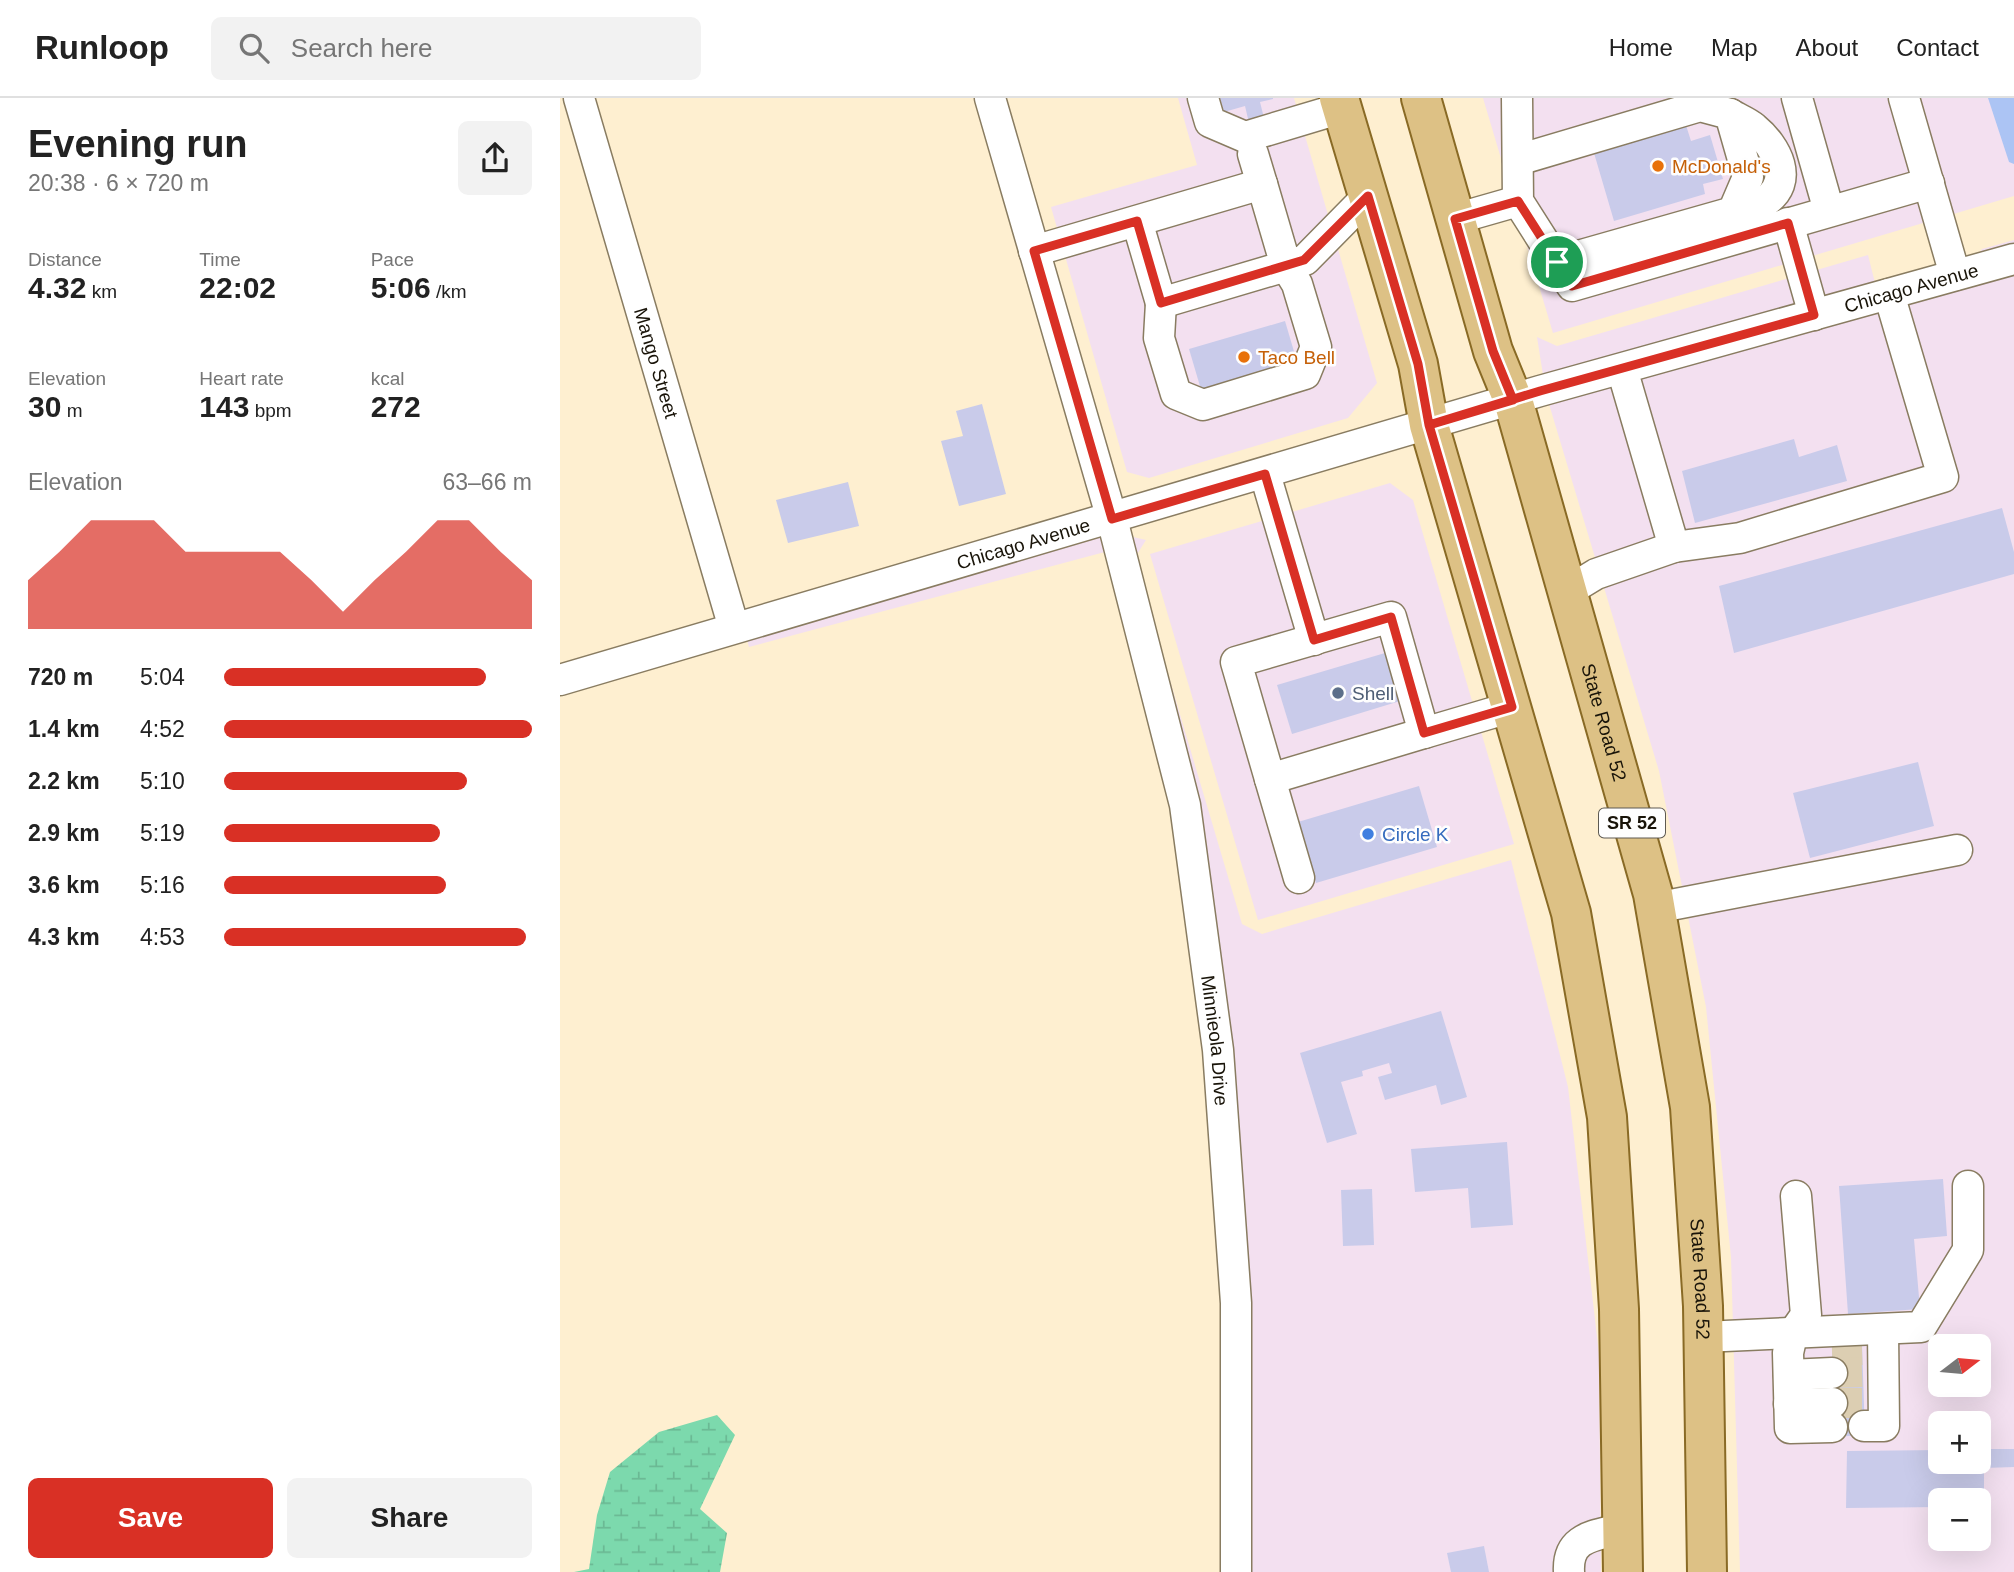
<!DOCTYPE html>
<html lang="en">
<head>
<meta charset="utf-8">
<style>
	:root { --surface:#fff; --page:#f2f2f2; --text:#222; --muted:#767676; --line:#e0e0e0; --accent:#d93025 }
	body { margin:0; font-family:Arial,sans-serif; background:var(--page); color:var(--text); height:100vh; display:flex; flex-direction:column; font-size:26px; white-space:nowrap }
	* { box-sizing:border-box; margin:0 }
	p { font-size:23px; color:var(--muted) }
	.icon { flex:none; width:38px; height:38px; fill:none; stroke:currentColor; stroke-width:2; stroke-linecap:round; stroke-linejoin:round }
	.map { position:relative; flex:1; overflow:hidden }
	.details { display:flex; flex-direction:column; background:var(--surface); width:560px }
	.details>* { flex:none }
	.needle { width:46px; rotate:74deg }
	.tools { position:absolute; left:1368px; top:1236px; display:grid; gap:14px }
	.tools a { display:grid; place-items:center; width:63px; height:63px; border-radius:10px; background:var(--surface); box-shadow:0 7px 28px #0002; font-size:35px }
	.pin { position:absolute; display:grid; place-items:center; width:60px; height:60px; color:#fff; margin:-30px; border:4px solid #fff; border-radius:50%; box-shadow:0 2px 7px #0007 }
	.round { display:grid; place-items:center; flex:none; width:74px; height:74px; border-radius:10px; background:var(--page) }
	.head { display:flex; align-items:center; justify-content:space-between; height:119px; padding:0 28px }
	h1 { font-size:38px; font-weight:600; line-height:52px }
	.metrics { display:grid; grid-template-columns:repeat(3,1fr); gap:10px; height:119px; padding:7px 28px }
	.metrics div { display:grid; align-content:center }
	.metrics b { font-size:30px; font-weight:600 }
	.metrics small { font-size:19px; font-weight:400 }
	.metrics p { font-size:19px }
	.chart { height:196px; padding:14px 28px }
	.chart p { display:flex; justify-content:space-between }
	.chart svg { width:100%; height:126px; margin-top:7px; fill:var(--accent); opacity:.7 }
	.button { display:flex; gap:14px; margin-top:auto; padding:14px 28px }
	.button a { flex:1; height:80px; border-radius:10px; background:var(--accent); color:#fff; font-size:28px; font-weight:600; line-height:80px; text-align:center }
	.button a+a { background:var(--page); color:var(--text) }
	ul { padding:0 28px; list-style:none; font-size:23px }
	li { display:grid; grid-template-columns:112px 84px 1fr; align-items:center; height:52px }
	li i { height:18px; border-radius:9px; background:var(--accent) }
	header { display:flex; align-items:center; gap:42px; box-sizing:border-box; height:98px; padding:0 35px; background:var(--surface); border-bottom:2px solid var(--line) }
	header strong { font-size:33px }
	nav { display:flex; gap:38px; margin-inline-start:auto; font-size:24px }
	.search { width:490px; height:63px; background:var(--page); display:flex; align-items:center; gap:18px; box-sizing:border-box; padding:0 24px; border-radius:10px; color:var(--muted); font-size:26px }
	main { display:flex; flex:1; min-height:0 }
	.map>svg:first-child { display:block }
	.commercial { fill:#f3e0f0; fill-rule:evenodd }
	.wetland { fill:url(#wetland-marsh) }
	.water { fill:#acc4f4 }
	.building { fill:#c9cbea }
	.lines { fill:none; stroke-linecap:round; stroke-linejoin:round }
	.minor-tunnel { stroke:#dcceb2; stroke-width:30; stroke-dasharray:30 15; stroke-linecap:butt }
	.minor-casing { stroke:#897c61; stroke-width:33 }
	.major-casing { stroke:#896a25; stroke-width:42 }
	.minor { stroke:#fff; stroke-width:30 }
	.major { stroke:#ddc185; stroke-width:38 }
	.route-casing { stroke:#fff; stroke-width:14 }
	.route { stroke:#d93025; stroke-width:9 }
	.food-dot { fill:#e8710a; stroke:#fefefe; stroke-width:2.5 }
	.service-dot { fill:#5c6f8a; stroke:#fefefe; stroke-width:2.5 }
	.shop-dot { fill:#3f7fe0; stroke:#fefefe; stroke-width:2.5 }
	.labels { text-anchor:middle; stroke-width:5; stroke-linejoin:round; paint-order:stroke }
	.shield { fill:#fefefe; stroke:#5e5a52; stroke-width:2 }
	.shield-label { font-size:18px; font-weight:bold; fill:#191409 }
	.food-label { font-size:19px; fill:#c56008; stroke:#fefefe; text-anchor:start }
	.street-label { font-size:19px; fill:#191409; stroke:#fefefe }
	.service-label { font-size:19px; fill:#4e5e75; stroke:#fefefe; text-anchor:start }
	.shop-label { font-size:19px; fill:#366cbe; stroke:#fefefe; text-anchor:start }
</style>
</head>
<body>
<header>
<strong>Runloop</strong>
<div class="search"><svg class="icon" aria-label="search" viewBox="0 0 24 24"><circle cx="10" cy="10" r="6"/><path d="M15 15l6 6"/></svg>Search here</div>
<nav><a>Home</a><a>Map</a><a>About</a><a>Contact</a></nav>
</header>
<main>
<section class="details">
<div class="head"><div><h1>Evening run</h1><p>20:38 · 6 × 720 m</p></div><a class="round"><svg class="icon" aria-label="share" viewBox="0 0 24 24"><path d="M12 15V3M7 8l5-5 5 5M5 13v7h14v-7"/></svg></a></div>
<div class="metrics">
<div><p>Distance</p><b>4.32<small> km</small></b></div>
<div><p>Time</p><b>22:02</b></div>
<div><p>Pace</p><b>5:06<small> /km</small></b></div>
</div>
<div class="metrics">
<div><p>Elevation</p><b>30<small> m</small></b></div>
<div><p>Heart rate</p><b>143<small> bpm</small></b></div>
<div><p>kcal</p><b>272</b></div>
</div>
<div class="chart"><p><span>Elevation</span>63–66 m</p>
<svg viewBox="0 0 160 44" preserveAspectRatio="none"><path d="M0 44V27L10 17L20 6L30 6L40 6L50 17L60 17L70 17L80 17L90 27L100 38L110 27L120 17L130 6L140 6L150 17L160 27V44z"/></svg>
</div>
<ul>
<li><b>720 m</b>5:04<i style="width:85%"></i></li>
<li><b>1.4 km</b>4:52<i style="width:100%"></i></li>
<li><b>2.2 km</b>5:10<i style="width:79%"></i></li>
<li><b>2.9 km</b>5:19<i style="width:70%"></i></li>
<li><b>3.6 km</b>5:16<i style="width:72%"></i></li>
<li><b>4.3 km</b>4:53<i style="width:98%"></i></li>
</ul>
<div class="button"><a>Save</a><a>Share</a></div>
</section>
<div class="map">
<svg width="1454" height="1474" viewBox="0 0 1454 1474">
	<defs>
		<pattern id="wetland-marsh" width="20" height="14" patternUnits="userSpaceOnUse" patternTransform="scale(1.75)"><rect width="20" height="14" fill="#7cd9ad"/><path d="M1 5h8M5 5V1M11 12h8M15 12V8" fill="none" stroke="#6bb994"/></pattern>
	</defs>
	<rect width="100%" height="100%" fill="#feefd0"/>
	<g class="commercial">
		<polygon points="618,0 734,0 817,285 788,320 589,380 567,374 491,109 637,67"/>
		<polygon points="923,0 1454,0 1454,98 993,235"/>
		<path d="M1454,142V1474H1180L1171,1159L1146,909L1099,673L986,296L977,239L997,248L1308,157L1322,213L1391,192L1422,151ZM1381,1248H1419V1286H1381ZM1381,1325H1419V1363H1381ZM1381,1402H1419V1440H1381Z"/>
		<polygon points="830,385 853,402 954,746 698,822 590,456"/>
		<polygon points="556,435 586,442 574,461 682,826 702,836 951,762 1008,989 1039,1256 1041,1474 677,1474 662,862 556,451 189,549 187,542"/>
	</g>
	<polygon class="wetland" points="157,1317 175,1337 140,1411 167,1435 160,1474 14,1474 29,1471 37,1417 50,1374 99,1334"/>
	<polygon class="water" points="1428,0 1454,0 1454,66 1449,64"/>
	<g class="building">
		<polygon points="660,0 713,0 713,1 700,4 704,20 689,25 685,8 664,14"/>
		<polygon points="1124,21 1131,43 1150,37 1163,81 1143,86 1145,96 1054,123 1034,55 1055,49 1053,41"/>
		<polygon points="725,223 738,267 642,295 629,251"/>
		<polygon points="422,306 446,396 399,408 381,343 403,338 396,313"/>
		<polygon points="1234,341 1239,359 1277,347 1287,383 1135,425 1122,373"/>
		<polygon points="288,384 299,428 228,445 216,402"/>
		<polygon points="1442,410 1454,454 1454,476 1174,555 1159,488"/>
		<polygon points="825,555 840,603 732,636 717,587"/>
		<polygon points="1358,664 1374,728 1250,760 1233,695"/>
		<polygon points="859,688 877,749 756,785 738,724"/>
		<polygon points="881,913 907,999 881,1007 876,987 825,1002 818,979 832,975 829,965 802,973 803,978 781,984 797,1036 767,1045 740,955"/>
		<polygon points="947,1044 953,1127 911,1130 908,1090 855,1094 851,1051"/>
		<polygon points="1383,1081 1387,1138 1354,1141 1360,1211 1288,1216 1279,1088"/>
		<polygon points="812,1091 814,1147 783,1148 781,1092"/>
		<polygon points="1302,1246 1305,1337 1272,1339 1272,1247"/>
		<polygon points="1419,1351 1454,1351 1454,1369 1424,1370 1424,1409 1419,1409 1419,1402 1381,1402 1381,1409 1286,1410 1287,1353 1381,1352 1381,1363 1419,1363"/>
		<polygon points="924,1448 929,1474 891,1474 887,1455"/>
	</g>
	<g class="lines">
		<g class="minor-tunnel">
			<polyline points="1272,1253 1303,1252"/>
			<polyline points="1272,1275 1303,1274"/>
			<polyline points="1272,1305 1303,1305"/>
		</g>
		<defs>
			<g id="minor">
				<path id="s1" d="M19,0L174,530"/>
				<path id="s2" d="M430,0L552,421L625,707L658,952L676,1205V1474"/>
				<polyline points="643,0 650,24 685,39 782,10"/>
				<polyline points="957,0 958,103 1012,188 1369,85"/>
				<polyline points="1237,0 1269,113"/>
				<polyline points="1344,0 1395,177"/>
				<path d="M1170,16C1178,21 1187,24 1194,30C1216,48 1236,84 1204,104C1195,109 1182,111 1173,114"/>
				<polyline points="693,56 702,86"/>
				<polyline points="958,62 1140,8 1170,16 1188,79 1173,114 997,164"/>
				<polyline points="895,121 958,103"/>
				<polyline points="1228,125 1254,217"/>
				<polyline points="474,153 702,86 726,168 601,205 577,123"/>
				<polyline points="601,205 599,240 616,296 643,307 745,276 756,249 737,186 726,168 745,162 808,98"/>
				<polyline points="1062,271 1114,449 1180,440 1383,379 1329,196"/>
				<polyline points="705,376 754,542"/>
				<polyline points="1008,493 1036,476 1114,449"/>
				<polygon points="831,519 864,635 710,681 676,564"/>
				<path id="s3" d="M0,582L980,293L1454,161"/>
				<polyline points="864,635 952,609"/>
				<polyline points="710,681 739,780"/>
				<polyline points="1095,810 1397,752"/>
				<polyline points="1236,1098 1246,1217 1232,1237 1228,1255 1230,1330 1272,1329"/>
				<polyline points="1143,1239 1361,1229 1408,1152 1408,1088"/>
				<polyline points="1229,1277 1272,1275"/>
				<polyline points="1229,1306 1272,1305"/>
				<polyline points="1304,1328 1324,1328 1323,1232"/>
				<path d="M1009,1474C1007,1438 1035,1438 1063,1430"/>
			</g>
			<g id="major">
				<polyline points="779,0 858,266 869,327 1011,815 1047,1019 1059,1211 1063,1474"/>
				<path id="s4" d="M861,0L933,253L953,302L1093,796L1130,1009L1143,1208L1147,1474"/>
			</g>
		</defs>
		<use href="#minor" class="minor-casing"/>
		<use href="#major" class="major-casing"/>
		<use href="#minor" class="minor"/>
		<use href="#major" class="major"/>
	</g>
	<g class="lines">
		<defs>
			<polyline id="route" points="997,164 958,103 895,121 933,253 953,302 869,327 858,266 808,98 744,162 601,205 577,123 474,153 552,421 705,376 754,542 831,519 864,635 952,609 869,327 980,293 1254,217 1228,125 1012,188 997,164"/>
		</defs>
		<use href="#route" class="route-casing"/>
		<use href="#route" class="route"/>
	</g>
	<g class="food-dot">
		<circle cx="1098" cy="68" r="7"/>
		<circle cx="684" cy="259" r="7"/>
	</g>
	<circle class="service-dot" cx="778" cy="595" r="7"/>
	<circle class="shop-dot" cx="808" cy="736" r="7"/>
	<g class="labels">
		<rect class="shield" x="1039" y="710.5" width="66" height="29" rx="5"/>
		<g class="shield-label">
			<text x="1072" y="731">SR 52</text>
		</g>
		<g class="food-label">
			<text x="1112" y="75">McDonald's</text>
			<text x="698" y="266">Taco Bell</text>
		</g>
		<g class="street-label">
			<text dy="7" stroke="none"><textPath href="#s3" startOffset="1407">Chicago Avenue</textPath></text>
			<text dy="7" stroke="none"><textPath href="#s1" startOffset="276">Mango Street</textPath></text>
			<text dy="7" stroke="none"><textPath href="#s3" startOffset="483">Chicago Avenue</textPath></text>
			<text dy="7" stroke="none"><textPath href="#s4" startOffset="651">State Road 52</textPath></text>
			<text dy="7" stroke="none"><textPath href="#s2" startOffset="971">Minnieola Drive</textPath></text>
			<text dy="7" stroke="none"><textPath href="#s4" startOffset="1218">State Road 52</textPath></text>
		</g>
		<g class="service-label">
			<text x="792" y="602">Shell</text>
		</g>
		<g class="shop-label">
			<text x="822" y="743">Circle K</text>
		</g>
	</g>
</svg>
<div class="tools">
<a><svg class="needle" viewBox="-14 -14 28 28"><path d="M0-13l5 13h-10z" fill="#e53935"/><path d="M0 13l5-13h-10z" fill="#767676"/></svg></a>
<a>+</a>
<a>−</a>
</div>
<div class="pin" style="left:997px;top:164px;background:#1e9e55"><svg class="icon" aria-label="arrive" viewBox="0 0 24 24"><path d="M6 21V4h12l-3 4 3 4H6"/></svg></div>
</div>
</main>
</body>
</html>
